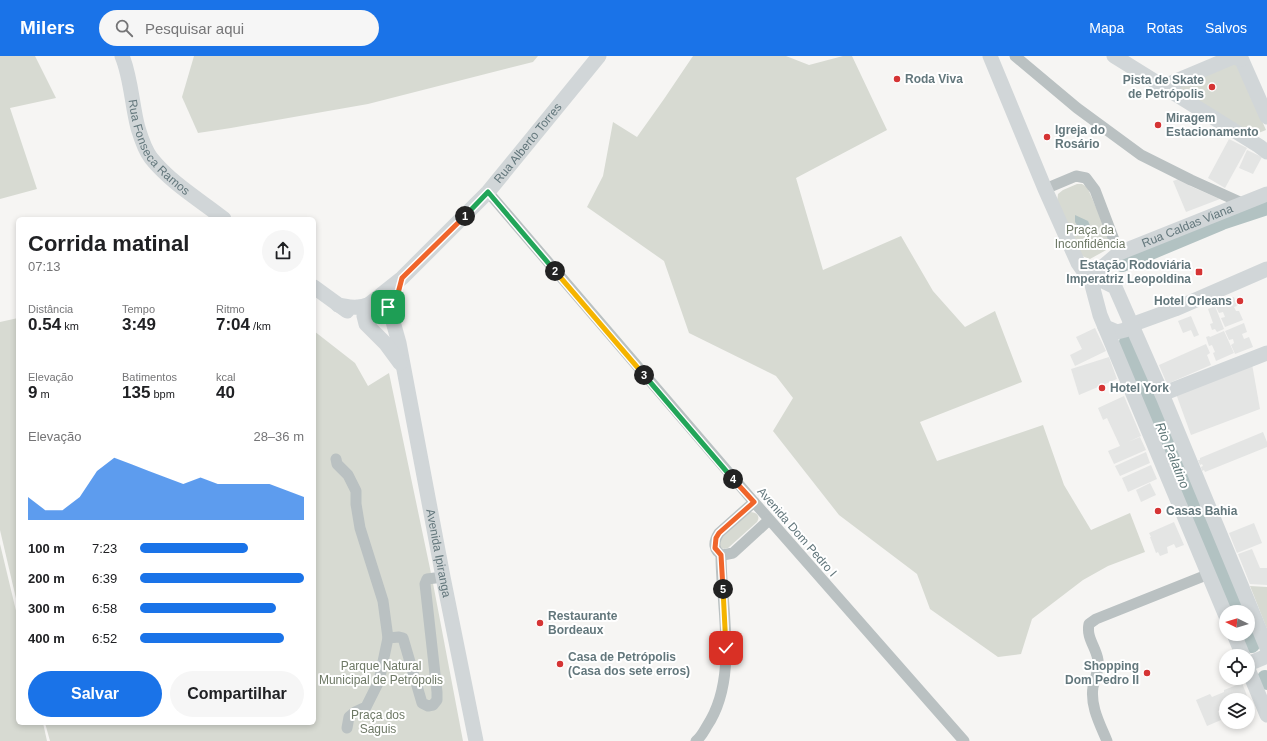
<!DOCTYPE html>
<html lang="pt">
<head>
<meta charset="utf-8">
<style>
	:root { --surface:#fff; --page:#f6f6f6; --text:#202124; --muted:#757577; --accent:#1a73e8 }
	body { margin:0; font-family:Arial,sans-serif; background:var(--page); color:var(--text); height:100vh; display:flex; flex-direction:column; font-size:15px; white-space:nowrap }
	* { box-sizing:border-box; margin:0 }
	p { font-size:13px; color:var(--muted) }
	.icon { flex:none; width:22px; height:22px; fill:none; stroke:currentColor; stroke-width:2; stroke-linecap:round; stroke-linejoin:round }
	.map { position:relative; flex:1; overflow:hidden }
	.sheet { position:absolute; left:16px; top:161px; width:300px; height:508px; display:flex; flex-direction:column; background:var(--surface); border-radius:6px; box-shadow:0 2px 6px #0003 }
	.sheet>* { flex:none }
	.needle { width:26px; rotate:275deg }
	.buttons { position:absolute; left:1219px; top:549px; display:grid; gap:8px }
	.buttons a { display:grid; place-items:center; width:36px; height:36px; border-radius:50%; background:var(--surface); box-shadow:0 2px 6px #0003; font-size:20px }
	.pin { position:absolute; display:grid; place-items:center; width:34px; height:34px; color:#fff; margin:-17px; border-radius:8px; box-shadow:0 2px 6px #0006 }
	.km { position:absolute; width:20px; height:20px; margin:-10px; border-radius:50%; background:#222; color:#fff; font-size:11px; line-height:20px; text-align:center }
	.round { display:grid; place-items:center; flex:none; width:42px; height:42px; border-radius:21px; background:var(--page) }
	.head { display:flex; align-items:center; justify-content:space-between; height:68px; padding:0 12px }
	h1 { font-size:22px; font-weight:800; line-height:30px }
	.metrics { display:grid; grid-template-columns:repeat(3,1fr); gap:6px; height:68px; padding:4px 12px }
	.metrics div { display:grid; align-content:center }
	.metrics b { font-size:17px; font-weight:800 }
	.metrics small { font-size:11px; font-weight:400 }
	.metrics p { font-size:11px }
	.chart { height:112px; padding:8px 12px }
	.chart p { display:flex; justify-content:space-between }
	.chart svg { width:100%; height:72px; margin-top:4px; fill:var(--accent); opacity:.7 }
	.action { display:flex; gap:8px; margin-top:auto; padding:8px 12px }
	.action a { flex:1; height:46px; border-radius:24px; background:var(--accent); color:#fff; font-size:16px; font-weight:800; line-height:46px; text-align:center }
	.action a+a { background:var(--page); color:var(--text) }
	ul { padding:0 12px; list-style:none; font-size:13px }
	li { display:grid; grid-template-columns:64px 48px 1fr; align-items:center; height:30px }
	li i { height:10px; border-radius:5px; background:var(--accent) }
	header { display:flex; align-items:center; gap:24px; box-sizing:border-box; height:56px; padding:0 20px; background:var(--accent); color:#fff }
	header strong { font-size:19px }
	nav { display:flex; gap:22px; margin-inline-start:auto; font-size:14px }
	.search { width:280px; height:36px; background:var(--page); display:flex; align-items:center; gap:10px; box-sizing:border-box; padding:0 14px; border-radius:22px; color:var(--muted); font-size:15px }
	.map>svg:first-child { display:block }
	.built { fill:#e4e5e4 }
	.green { fill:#d7dad2 }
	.water { fill:#b2c2c2 }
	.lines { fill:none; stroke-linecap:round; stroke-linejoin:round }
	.river { stroke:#b2c2c2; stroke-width:16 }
	.street { stroke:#bac1c2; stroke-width:11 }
	.secondary { stroke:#d1d6d8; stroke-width:15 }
	.split-1-casing { stroke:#fff; stroke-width:8 }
	.split-2-casing { stroke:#fff; stroke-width:8 }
	.split-3-casing { stroke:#fff; stroke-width:8 }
	.split-4-casing { stroke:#fff; stroke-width:8 }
	.split-5-casing { stroke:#fff; stroke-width:8 }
	.split-6-casing { stroke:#fff; stroke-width:8 }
	.split-1 { stroke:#f0652b; stroke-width:5 }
	.split-2 { stroke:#22a559; stroke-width:5 }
	.split-3 { stroke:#f5b400; stroke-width:5 }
	.split-4 { stroke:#22a559; stroke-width:5 }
	.split-5 { stroke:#f0652b; stroke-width:5 }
	.split-6 { stroke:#f5b400; stroke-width:5 }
	.poi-dot { fill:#d53434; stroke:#fff; stroke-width:1.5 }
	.labels { text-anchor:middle; stroke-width:4; stroke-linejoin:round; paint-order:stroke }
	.poi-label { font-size:12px; font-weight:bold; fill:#63777c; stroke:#fff; text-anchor:start }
	.street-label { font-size:12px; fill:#63777c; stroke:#fff }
	.park-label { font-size:12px; fill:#6e7966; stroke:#fff }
	.water-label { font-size:13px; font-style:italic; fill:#5e7677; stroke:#fff }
</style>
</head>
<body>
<header>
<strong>Milers</strong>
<div class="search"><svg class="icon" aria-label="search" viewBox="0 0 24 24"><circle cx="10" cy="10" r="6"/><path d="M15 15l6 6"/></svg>Pesquisar aqui</div>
<nav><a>Mapa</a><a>Rotas</a><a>Salvos</a></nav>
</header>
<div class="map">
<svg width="1267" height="685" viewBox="0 0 1267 685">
	<rect width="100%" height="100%" fill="#f6f5f3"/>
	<g class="built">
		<polygon points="1229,83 1247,92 1225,132 1208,122"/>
		<polygon points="1247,94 1262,101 1253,118 1239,112"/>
		<polygon points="1181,122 1188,126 1190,130 1220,143 1186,156 1173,125"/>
		<polygon points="1234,241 1237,250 1234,251 1236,255 1239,255 1243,264 1225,271 1221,262 1225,261 1223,256 1219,257 1215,249"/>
		<polygon points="1215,250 1224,273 1217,276 1215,273 1212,274 1210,268 1213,267 1208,253"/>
		<polygon points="1191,260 1199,279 1194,281 1191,274 1183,277 1178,265"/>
		<polygon points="1244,267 1247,276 1242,278 1244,283 1249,281 1253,291 1235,298 1231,289 1234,287 1233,283 1229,284 1225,275"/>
		<polygon points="1095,272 1106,295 1075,310 1070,299 1082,293 1076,281"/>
		<polygon points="1224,275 1234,297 1216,305 1213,297 1215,296 1212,289 1209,290 1206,281 1209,280 1210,281"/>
		<polygon points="1206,288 1210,297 1207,299 1211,309 1167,328 1159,309"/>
		<polygon points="1109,301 1117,323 1079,339 1071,313"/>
		<polygon points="1252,308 1260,353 1191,379 1175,335"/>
		<polygon points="1124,340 1141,380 1128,386 1140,381 1146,394 1114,408 1108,395 1120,390 1107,362 1103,364 1098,352"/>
		<polygon points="1263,376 1267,386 1267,391 1205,416 1204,414 1202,415 1201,411 1203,410 1202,408 1200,409 1198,404 1200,404 1200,402"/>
		<polygon points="1146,396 1150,407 1120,420 1115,410"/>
		<polygon points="1151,409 1157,423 1128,436 1122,422"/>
		<polygon points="1150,427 1156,439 1141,446 1136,434"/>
		<polygon points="1174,466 1184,489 1176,492 1174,488 1167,491 1168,497 1160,500 1158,496 1156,497 1150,481 1151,481 1149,477"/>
		<polygon points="1254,467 1262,487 1237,497 1229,477"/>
		<polygon points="1252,493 1260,512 1267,512 1267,529 1250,528 1238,498"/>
		<polygon points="1242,627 1251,650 1248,652 1248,644 1234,644 1233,642 1231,644 1226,644 1226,652 1218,655 1221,664 1207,670 1196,644 1210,638 1212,641 1224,636 1224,634"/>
	</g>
	<g class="green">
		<polygon points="0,0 35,0 56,42 10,52 37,133 0,143"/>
		<polygon points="194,0 538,0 533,6 368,48 231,72 198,77 182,41"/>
		<polygon points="693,0 786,0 809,9 843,0 852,0 887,74 796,122 823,214 901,180 933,235 965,271 995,255 1022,326 920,366 937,405 1043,369 1064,429 1091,474 1130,457 1145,496 1108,510 1083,524 1032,563 1021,598 998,601 930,553 917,518 839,459 773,375 793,342 776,320 689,277 664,205 587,151 603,120 613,66 637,81 664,43"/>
		<polygon points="1235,4 1266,74 1251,80 1170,31"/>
		<polygon points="1077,128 1082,128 1087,131 1112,187 1108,193 1090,203 1082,200 1057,146 1058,138 1063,134"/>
		<polygon points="18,262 18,551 0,474 0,266"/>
		<polygon points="314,275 355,307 368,330 389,317 432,522 463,685 50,685 45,667 314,667"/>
		<path d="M750,456C756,456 761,460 757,466L728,492L724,493L720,491V483Z"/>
		<polygon points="0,488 18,563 18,667 43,667 47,685 0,685"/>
		<polygon points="1250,530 1267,531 1267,573"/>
	</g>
	<polygon class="water" points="1075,159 1088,165 1091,172 1085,175 1081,175 1075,166"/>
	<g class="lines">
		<g class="river">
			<polyline points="1122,208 1222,166 1267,151"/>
			<polyline points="1127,286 1238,556"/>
			<polyline points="1247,578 1252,589"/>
			<polyline points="1265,622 1267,626"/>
		</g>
		<g class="street">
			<polyline points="1015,0 1077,52 1141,99 1191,124 1242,147"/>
			<polyline points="1045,133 1076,120 1086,122 1095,134 1119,197"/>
			<polyline points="488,136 754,446 964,685"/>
			<polyline points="336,403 337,408 348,419 356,435 356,448 360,472 383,545 388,582"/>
			<path d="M754,446L719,477C713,486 713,495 723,499L733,497L769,464"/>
			<polyline points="347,672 349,661 355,656 366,651 379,625 388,582 399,581 403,582 422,647 428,650 433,649 437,644 437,636 425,528 427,523 443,521"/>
			<path d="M696,685C701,681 704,675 707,670C739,622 721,553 721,499"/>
			<path d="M1107,685C1100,668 1090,650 1093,631C1095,622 1099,614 1098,604C1096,591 1086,582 1089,568L1096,563L1209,518"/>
		</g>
		<g class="secondary">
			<path id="s1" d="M122,0C131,21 132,50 138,72C141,82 145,94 151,102C171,127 200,144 224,163"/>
			<path id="s2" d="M990,0L1045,133L1078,207L1085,217L1094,223L1099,214L1119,197L1267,138"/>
			<polyline points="1114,0 1259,90 1267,96"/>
			<polyline points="1240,0 1267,61"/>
			<polyline points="1162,31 1233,1 1241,3"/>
			<polyline points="314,231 347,255"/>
			<path id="s3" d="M338,249C345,250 352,252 358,251C371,250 381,240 390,255L399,287L443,521L476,685"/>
			<polyline points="1105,271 1117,276 1125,274 1131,269 1175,253 1267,213"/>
			<path id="s4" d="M400,307L386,288L366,268L364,260L368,249L402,222L488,136L599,0"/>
			<polyline points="1162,338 1267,297"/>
			<polyline points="1226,560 1100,259 1092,229 1094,223 1101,224 1115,231 1162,338 1267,592"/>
			<polyline points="1234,578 1243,600"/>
			<polyline points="1248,608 1267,600"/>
			<polyline points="1248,613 1267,659"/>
		</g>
	</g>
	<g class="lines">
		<defs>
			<polyline id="split-1" points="388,251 392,260 402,222 465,160"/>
			<polyline id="split-2" points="465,160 488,136 555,215"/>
			<polyline id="split-3" points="555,215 644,319"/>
			<polyline id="split-4" points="644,319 733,423"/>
			<polyline id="split-5" points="723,533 721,499 715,492 716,482 719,477 754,446 733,423"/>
			<polyline id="split-6" points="723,533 726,592"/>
		</defs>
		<use href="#split-1" class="split-1-casing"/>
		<use href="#split-2" class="split-2-casing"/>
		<use href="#split-3" class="split-3-casing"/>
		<use href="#split-4" class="split-4-casing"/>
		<use href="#split-5" class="split-5-casing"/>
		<use href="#split-6" class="split-6-casing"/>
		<use href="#split-1" class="split-1"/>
		<use href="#split-2" class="split-2"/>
		<use href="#split-3" class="split-3"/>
		<use href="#split-4" class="split-4"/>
		<use href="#split-5" class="split-5"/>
		<use href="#split-6" class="split-6"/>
	</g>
	<g class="poi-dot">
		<circle cx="897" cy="23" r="4"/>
		<circle cx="1212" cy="31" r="4"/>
		<circle cx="1158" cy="69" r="4"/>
		<circle cx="1047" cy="81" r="4"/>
		<rect x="1195" y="212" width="8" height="8" rx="2"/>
		<circle cx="1240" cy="245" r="4"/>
		<circle cx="1102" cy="332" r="4"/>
		<circle cx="1158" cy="455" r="4"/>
		<circle cx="540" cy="567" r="4"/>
		<circle cx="560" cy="608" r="4"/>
		<circle cx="1147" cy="617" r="4"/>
	</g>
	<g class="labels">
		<g class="poi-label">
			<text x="905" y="27">Roda Viva</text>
			<text x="1204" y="28" text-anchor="end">Pista de Skate<tspan x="1204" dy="14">de Petrópolis</tspan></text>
			<text x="1166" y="66">Miragem<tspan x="1166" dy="14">Estacionamento</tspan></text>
			<text x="1055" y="78">Igreja do<tspan x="1055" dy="14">Rosário</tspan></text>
			<text x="1191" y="213" text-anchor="end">Estação Rodoviária<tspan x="1191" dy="14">Imperatriz Leopoldina</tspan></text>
			<text x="1232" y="249" text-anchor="end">Hotel Orleans</text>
			<text x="1110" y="336">Hotel York</text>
			<text x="1166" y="459">Casas Bahia</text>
			<text x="548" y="564">Restaurante<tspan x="548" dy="14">Bordeaux</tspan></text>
			<text x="568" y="605">Casa de Petrópolis<tspan x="568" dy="14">(Casa dos sete erros)</tspan></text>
			<text x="1139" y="614" text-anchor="end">Shopping<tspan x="1139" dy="14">Dom Pedro II</tspan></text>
		</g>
		<g class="street-label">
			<text dy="4" stroke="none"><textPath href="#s4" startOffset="300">Rua Alberto Torres</textPath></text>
			<text dy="4" stroke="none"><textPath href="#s1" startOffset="101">Rua Fonseca Ramos</textPath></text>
			<text dy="4" stroke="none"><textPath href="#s2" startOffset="358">Rua Caldas Viana</textPath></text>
			<text transform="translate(797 476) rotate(49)" y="4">Avenida Dom Pedro I</text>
			<text dy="4" stroke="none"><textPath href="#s3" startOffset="303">Avenida Ipiranga</textPath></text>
		</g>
		<g class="park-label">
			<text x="1090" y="178">Praça da<tspan x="1090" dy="14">Inconfidência</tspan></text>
			<text x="381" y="614">Parque Natural<tspan x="381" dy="14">Municipal de Petrópolis</tspan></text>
			<text x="378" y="663">Praça dos<tspan x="378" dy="14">Saguis</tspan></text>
		</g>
		<g class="water-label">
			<text transform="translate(1173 399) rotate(68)" y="5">Rio Palatino</text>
		</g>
	</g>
</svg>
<div class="buttons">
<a><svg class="needle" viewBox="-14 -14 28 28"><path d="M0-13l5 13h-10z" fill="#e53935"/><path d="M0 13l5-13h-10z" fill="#757577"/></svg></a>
<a><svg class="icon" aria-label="locate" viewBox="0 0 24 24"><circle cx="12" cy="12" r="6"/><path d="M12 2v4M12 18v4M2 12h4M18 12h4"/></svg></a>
<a><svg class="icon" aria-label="layers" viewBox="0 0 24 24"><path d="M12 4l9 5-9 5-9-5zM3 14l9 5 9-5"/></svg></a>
</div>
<div class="pin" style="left:388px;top:251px;background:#1e9e55"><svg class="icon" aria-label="arrive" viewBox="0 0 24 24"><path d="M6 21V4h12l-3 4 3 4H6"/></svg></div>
<div class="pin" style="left:726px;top:592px;background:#d93025"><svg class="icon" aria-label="check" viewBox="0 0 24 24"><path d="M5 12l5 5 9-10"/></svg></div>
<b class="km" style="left:465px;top:160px">1</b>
<b class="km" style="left:555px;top:215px">2</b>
<b class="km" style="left:644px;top:319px">3</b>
<b class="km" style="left:733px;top:423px">4</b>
<b class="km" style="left:723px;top:533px">5</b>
<section class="sheet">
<div class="head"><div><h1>Corrida matinal</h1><p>07:13</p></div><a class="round"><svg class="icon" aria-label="share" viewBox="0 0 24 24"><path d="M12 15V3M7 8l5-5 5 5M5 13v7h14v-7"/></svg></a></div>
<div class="metrics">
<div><p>Distância</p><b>0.54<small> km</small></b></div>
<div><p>Tempo</p><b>3:49</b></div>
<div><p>Ritmo</p><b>7:04<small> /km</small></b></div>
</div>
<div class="metrics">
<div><p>Elevação</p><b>9<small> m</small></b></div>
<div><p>Batimentos</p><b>135<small> bpm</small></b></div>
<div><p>kcal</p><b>40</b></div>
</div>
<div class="chart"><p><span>Elevação</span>28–36 m</p>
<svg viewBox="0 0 160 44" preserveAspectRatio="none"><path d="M0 44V30L10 38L20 38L30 30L40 14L50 6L60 10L70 14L80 18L90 22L100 18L110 22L120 22L130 22L140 22L150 26L160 30V44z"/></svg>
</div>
<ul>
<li><b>100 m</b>7:23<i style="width:66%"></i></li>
<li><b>200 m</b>6:39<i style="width:100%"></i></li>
<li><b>300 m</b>6:58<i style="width:83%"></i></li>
<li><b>400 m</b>6:52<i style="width:88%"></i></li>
</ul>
<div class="action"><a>Salvar</a><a>Compartilhar</a></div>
</section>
</div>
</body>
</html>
